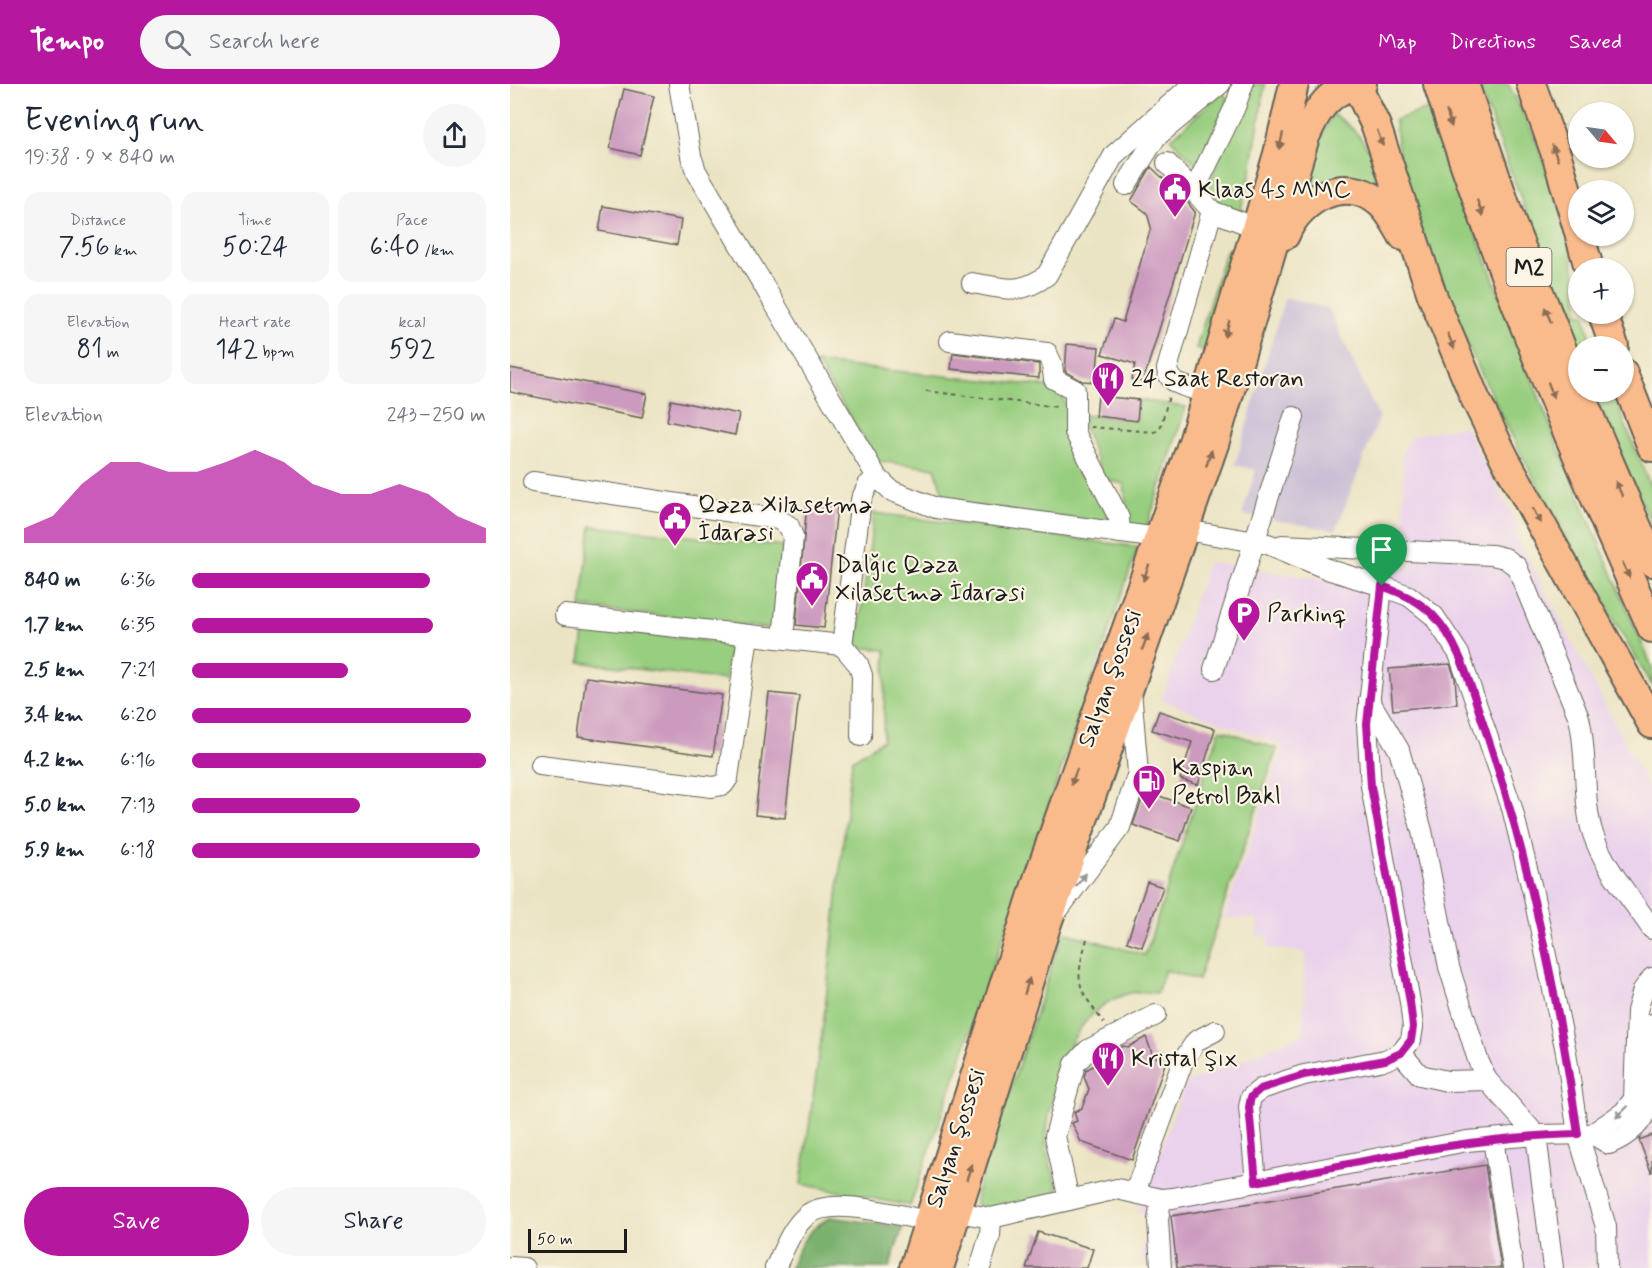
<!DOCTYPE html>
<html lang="en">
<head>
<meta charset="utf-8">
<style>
	:root { --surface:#fff; --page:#f6f6f7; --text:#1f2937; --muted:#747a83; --accent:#b5179e }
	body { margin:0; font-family:Mynerve,sans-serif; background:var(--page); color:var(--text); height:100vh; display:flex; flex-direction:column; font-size:22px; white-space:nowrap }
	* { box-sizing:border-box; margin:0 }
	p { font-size:20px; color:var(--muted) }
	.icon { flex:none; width:33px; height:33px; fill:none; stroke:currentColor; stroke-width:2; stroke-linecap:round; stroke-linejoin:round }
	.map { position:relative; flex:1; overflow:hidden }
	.drawer { display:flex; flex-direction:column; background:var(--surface); width:510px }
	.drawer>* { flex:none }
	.needle { width:39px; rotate:119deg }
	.tools { position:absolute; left:1058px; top:18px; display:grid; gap:12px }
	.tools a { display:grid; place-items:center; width:66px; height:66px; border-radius:50%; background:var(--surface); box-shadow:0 2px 4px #0004; font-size:30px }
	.scale { position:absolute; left:18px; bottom:15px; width:99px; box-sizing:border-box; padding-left:6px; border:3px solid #1c1c1c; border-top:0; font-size:16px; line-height:21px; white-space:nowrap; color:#1c1c1c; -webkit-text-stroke:4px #fcf5e5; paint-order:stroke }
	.pin { position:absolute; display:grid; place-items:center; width:51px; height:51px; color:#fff; margin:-62px -26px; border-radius:50% 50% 50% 0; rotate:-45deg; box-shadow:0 0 6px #0007 }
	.pin .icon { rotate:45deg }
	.round { display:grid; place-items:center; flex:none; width:63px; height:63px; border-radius:32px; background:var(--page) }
	.summary { display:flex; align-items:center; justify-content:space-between; height:102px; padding:0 24px }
	h1 { font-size:33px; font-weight:600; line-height:45px }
	.stats { display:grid; grid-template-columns:repeat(3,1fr); gap:9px; height:102px; padding:6px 24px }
	.stats div { display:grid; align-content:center; border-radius:15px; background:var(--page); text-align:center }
	.stats b { font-size:26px; font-weight:600 }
	.stats small { font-size:16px; font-weight:400 }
	.stats p { font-size:16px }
	.chart { height:168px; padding:12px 24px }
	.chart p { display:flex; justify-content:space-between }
	.chart svg { width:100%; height:108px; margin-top:6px; fill:var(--accent); opacity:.7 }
	.cta { display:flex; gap:12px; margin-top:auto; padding:12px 24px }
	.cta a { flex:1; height:69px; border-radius:36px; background:var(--accent); color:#fff; font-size:24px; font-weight:600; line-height:69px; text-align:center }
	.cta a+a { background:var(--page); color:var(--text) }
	ul { padding:0 24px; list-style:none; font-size:20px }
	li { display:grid; grid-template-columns:96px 72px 1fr; align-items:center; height:45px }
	li i { height:15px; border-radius:8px; background:var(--accent) }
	header { display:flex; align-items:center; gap:36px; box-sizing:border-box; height:84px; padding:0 30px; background:var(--accent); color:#fff }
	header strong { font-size:28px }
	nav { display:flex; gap:33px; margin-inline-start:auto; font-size:21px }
	.search { width:420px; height:54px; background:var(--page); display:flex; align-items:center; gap:15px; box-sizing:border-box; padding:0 21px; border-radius:33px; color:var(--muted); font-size:22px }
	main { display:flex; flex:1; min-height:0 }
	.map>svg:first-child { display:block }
	.built { fill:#ead1ec }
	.industrial { fill:#cabfd6 }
	.green { fill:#98ce7f; stroke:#5a754e; stroke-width:1.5 }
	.forest { fill:#7ab16e; stroke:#4b6645; stroke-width:1.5 }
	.building { fill:#cc9abf }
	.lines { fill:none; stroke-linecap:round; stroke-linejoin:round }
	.minor-casing { stroke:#646257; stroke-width:22 }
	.highway-casing { stroke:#646257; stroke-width:32 }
	.path { stroke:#646257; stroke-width:2; stroke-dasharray:4.5 4.5; stroke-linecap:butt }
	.minor { stroke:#fff; stroke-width:20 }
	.highway { stroke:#fabb8c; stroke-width:28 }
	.oneway { fill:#8b6c54 }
	.oneway2 { fill:#999 }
	.route-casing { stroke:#fff; stroke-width:12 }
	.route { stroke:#b5179e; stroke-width:8 }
	.labels { text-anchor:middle; stroke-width:4.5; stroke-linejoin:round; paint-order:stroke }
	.shield { fill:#fcf5e5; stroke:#5f5d58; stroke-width:1.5 }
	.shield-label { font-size:22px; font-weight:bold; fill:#1c1c1c }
	.poi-label { font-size:24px; fill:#1c1c1c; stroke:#fcf5e5; text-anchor:start }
	.street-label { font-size:24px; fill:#1c1c1c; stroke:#fcf5e5 }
</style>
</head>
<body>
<header>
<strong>Tempo</strong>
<div class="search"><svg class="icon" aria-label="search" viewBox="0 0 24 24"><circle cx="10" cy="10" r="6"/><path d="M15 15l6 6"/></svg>Search here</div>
<nav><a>Map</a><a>Directions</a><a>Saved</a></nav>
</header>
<main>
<section class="drawer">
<div class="summary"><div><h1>Evening run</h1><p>19:38 · 9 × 840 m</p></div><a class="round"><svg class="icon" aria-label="share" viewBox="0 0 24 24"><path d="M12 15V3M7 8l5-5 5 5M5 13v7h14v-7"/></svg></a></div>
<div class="stats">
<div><p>Distance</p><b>7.56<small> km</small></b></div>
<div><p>Time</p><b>50:24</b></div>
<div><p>Pace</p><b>6:40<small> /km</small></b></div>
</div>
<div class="stats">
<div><p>Elevation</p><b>81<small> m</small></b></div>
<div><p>Heart rate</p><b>142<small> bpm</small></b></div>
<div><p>kcal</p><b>592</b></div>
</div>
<div class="chart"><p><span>Elevation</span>243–250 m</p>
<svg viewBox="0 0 160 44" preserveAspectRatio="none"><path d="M0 44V38L10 33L20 20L30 11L40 11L50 15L60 15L70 11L80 6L90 11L100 20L110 24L120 24L130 20L140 24L150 33L160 38V44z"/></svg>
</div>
<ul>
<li><b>840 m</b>6:36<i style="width:81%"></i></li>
<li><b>1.7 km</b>6:35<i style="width:82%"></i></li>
<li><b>2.5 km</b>7:21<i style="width:53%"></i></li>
<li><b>3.4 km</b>6:20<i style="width:95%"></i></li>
<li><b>4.2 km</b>6:16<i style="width:100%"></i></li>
<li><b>5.0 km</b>7:13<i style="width:57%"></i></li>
<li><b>5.9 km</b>6:18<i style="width:98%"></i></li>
</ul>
<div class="cta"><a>Save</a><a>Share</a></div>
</section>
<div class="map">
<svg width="1142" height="1184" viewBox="0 0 1142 1184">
	<rect width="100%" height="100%" fill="#fcf5e5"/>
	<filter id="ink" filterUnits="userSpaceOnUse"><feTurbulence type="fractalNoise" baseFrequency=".0167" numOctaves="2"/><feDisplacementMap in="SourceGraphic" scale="12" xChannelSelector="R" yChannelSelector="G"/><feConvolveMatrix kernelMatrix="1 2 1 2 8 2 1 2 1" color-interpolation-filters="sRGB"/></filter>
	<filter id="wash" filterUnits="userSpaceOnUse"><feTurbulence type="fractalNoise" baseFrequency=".008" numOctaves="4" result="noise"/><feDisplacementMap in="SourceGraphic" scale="24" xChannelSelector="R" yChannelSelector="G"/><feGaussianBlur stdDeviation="1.35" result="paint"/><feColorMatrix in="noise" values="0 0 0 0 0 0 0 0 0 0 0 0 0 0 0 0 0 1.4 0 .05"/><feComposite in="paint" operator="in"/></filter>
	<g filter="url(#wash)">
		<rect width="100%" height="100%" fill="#ebe4c4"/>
		<polygon class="built" points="954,342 1010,446 1005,450 1142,710 1142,1184 639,1184 641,1177 629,1174 642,1132 628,1128 675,1000 793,950 795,868 758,864 758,853 747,852 748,835 714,834 773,662 652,616 698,478 815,496 823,478 902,483 904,452 894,452 893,367 902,352"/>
		<polygon class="industrial" points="775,213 819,225 869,334 826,446 732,431 746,386 725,381"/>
		<g class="green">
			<polygon points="740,0 755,0 740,93 728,134 695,108"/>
			<path d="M980,0H998C1032,60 1068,160 1068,230H1074L1083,262H1068V267L970,5Z"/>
			<polygon points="712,8 719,16 687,81 661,55"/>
			<path d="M918,25L1051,370L1142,583V601C1066,473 993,347 936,210C913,155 888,97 885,36Z"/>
			<path d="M823,30C859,53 863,74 878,112L791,115L805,63Z"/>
			<polygon points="716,166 725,166 695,267 686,264"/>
			<polygon points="306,279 543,303 553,314 601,439 436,420 425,384 368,377"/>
			<polygon points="1084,308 1102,308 1142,406 1142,442"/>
			<polygon points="629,316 676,323 637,442 618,443 614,400 594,395 574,343 573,331 627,336"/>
			<polygon points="364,429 628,463 400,1122 291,1100 314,934 342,676 373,656 376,566 347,563"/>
			<polygon points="81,442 273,462 263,545 71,523"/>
			<polygon points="75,542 220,560 216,596 70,578"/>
			<path d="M710,645L767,665L688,896L655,886L647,909C639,909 628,907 620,909C572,922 552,969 543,1013C540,1028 536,1044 536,1059C537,1074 545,1092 549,1108L483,1127L473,1126L466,1120V1109L553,848L635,871Z"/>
		</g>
		<path class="forest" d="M321,1133L393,1143L379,1184H280C291,1159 296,1146 321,1133Z"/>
		<g id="blocks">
			<g class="building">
				<polygon points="114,5 144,12 130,71 100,64"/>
				<polygon points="641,83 675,115 685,128 633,298 622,296 625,280 592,270 604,235 613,238 641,143 637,129 621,117"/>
				<polygon points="93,122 171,136 167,161 89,147"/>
				<polygon points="557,260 589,263 586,298 572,297 555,287"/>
				<polygon points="443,269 529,280 529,294 441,285"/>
				<polygon points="0,284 137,310 132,334 0,308"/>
				<polygon points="588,312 629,316 627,337 586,332"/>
				<polygon points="161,316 229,330 225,351 157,337"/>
				<polygon points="297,420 327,423 314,544 286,541"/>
				<polygon points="940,580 945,594 947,620 883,626 879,585"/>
				<polygon points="76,593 212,611 203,672 68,653"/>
				<polygon points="259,609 289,612 275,734 245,731"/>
				<polygon points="649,627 705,645 688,701 670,695 682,658 642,646"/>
				<polygon points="635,707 681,723 670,757 623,741"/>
				<polygon points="637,798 653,803 632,863 617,858"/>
				<polygon points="636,953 643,972 656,977 622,1076 571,1058 562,1039 567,1037 564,1028 572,1024 579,1005 574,993 576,986 601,971 602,967 613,962 618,963"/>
				<polygon points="1142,1051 1142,1088 1141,1088 1129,1056"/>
				<polygon points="975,1081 991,1184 667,1184 661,1132"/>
				<polygon points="528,1148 583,1165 577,1184 516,1184"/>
			</g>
		</g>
	</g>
	<g filter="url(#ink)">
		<use href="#blocks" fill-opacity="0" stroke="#646257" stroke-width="1.5"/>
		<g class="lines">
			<defs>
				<g id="minor">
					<polyline points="169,0 181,72 186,87 367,393 382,407 426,424 649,454"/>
					<polyline points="733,0 725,23 684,107 702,127 747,144"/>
					<polyline points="657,79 684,107"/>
					<polyline points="616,101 646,53 710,0"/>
					<path d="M462,199C493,204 510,212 537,191L604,71L683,0"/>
					<polyline points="440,257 537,269 542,280 544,295 565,306 565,348 609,434 610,449"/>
					<path d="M698,309C684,304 659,303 657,285L702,127"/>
					<polyline points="23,398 268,435 279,442 283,453 273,554"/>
					<polyline points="675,446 758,460 820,486 872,502 857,640 861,702 900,918 903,943 901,956 891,969 875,976 794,991 751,1005 741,1013 739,1023 746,1098"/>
					<path d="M772,461L982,471L995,474L1007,483L1069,634C1078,670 1072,718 1083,750C1094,784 1122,815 1142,845"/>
					<polyline points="872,502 899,512 924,532 949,570 1002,724 1023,809 1056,968 1068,1050 1096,1143 1097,1184"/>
					<polyline points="55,531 332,561 351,416 358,401 367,393"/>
					<polyline points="332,561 348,580 352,591 351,652"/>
					<polyline points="704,585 784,333"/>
					<polyline points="859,616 889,666 912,747 939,883 968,976 977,996 1026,1051 1043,1184"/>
					<polyline points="30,681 202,703 213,701 218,694 238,551"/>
					<polyline points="548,826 610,743 628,689 621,606"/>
					<polyline points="1142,940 1142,1005"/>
					<polyline points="891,969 910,991 937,997 977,996"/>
					<polyline points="1082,1050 1114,1028 1124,1015 1127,927 1133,906 1142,894"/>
					<polyline points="983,1055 1003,1184"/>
					<polyline points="625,1108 673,977 686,957 705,947"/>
					<polyline points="651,1115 648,1136 651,1184"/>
					<polyline points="559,1116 545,1052 565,980 578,966 646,931"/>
					<path d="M447,1128L481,1134L607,1105L651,1115L663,1114L957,1057L1026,1051L1082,1050L1099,1060C1123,1050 1138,1034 1142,1008"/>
					<polyline points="0,1183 14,1184"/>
					<path d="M265,1184C274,1166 281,1145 296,1132C319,1111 389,1132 419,1137"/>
					<polyline points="470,1184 480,1151 481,1134"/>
				</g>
				<g id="highway">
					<polyline points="846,0 866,42 922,211 965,314 995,375 1142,640"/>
					<path d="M928,0C988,186 1063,366 1142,544"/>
					<polyline points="954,0 1002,141 1068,305"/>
					<polyline points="1021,0 1048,76 1068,145"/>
					<path d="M775,151C789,115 834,90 869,118C880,127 886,140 893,152"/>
					<polyline points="1070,152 1079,184"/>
					<polyline points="1093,230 1104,262"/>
					<polyline points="1113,289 1142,363"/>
					<polyline points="1069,308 1142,478"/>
					<polyline points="404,1184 528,795 684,355 768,70 784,0"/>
					<path d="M429,1184L536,842L704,360L795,53C807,25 819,5 852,0"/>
				</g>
			</defs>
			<use href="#minor" class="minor-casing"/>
			<use href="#highway" class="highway-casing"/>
			<g class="path">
				<polyline points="416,307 548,323"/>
				<polyline points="580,343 645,348 650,345 659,312"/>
				<path d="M577,855C564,900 567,902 594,939"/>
			</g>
			<use href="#minor" class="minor"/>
			<use href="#highway" class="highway"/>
		</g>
		<defs><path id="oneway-solid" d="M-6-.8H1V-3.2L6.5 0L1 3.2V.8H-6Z" transform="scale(1.5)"/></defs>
		<g class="oneway">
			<use href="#oneway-solid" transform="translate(939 35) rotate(72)"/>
			<use href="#oneway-solid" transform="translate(870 54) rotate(70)"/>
			<use href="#oneway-solid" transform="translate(771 57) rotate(103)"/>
			<use href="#oneway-solid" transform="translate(1045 69) rotate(-110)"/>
			<use href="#oneway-solid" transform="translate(970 124) rotate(70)"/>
			<use href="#oneway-solid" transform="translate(1038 231) rotate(-112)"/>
			<use href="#oneway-solid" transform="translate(717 245) rotate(106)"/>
			<use href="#oneway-solid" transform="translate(941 257) rotate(67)"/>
			<use href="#oneway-solid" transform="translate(1041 306) rotate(69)"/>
			<use href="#oneway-solid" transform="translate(699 374) rotate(-71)"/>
			<use href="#oneway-solid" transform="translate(1109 405) rotate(-114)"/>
			<use href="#oneway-solid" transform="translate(1027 432) rotate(61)"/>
			<use href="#oneway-solid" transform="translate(1116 486) rotate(66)"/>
			<use href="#oneway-solid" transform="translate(636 489) rotate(110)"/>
			<use href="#oneway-solid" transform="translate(635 558) rotate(-70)"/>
			<use href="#oneway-solid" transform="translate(564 693) rotate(110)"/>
			<use href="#oneway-solid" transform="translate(517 902) rotate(-73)"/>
			<use href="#oneway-solid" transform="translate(459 1088) rotate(-73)"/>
		</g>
		<g class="oneway2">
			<use href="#oneway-solid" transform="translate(571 796) rotate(-52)"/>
			<use href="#oneway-solid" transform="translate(1112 1028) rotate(136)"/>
		</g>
	</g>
	<g class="lines" filter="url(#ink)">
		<defs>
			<path id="route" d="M872,502C891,509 908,516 923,531C951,560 961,605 974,642C1019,774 1048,912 1068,1050C959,1052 853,1078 746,1098L739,1023L741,1013L750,1005L794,991L875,976L891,969L901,956L903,943L900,918L861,702L857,640Z"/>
		</defs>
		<use href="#route" class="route-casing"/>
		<use href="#route" class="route"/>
	</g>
	<defs>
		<symbol id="civic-pin" viewBox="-11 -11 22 30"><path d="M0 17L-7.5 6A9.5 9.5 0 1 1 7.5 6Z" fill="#b5179e" stroke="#fcf5e5"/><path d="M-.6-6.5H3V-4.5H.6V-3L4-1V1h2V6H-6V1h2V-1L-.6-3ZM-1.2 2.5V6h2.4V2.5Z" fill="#fff"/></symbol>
		<symbol id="restaurant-pin" viewBox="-11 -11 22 30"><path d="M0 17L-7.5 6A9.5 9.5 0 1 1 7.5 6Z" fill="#b5179e" stroke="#fcf5e5"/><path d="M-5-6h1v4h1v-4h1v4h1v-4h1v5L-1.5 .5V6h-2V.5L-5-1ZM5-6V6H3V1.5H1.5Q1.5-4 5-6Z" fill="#fff"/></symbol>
		<symbol id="parking-pin" viewBox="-11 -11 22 30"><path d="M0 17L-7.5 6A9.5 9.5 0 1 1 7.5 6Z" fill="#b5179e" stroke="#fcf5e5"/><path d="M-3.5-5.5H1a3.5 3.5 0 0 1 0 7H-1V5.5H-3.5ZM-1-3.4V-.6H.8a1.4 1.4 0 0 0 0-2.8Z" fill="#fff"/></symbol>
		<symbol id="fuel-pin" viewBox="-11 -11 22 30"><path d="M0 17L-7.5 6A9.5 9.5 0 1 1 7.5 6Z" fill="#b5179e" stroke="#fcf5e5"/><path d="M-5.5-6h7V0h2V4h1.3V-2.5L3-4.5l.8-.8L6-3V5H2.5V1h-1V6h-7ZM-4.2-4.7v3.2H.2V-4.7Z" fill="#fff"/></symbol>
	</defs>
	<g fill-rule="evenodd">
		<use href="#civic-pin" x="646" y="86" width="38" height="52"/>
		<use href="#restaurant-pin" x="579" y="275" width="38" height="52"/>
		<use href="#civic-pin" x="146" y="415" width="38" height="52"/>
		<use href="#civic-pin" x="283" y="475" width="38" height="52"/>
		<use href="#parking-pin" x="715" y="510" width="38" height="52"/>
		<use href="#fuel-pin" x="620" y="678" width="38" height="52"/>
		<use href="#restaurant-pin" x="579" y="955" width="38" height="52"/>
	</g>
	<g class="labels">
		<rect class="shield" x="996.5" y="164" width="45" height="38" rx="4.5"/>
		<g class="shield-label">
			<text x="1019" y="191">M2</text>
		</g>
		<g class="poi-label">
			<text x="688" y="113">Klaas 4s MMC</text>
			<text x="621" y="302">24 Saat Restoran</text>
			<text x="188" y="428">Qəza Xilasetmə<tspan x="188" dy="28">İdarəsi</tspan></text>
			<text x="325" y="488">Dalğıc Qəza<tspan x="325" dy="28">Xilasetmə İdarəsi</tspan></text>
			<text x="757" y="537">Parkinq</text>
			<text x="662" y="691">Kaspian<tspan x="662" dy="28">Petrol Bakl</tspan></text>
			<text x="621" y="982">Kristal Şıx</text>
		</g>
		<g class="street-label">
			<text transform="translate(599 594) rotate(-70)" y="8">Salyan şossesi</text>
			<text transform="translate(445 1054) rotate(-72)" y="8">Salyan şossesi</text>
		</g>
	</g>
</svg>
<div class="tools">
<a><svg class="needle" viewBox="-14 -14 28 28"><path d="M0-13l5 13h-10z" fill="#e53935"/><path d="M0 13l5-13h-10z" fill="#747a83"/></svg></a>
<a><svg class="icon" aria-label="layers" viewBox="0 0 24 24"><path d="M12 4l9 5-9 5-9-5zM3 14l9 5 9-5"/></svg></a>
<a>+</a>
<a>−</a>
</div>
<div class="scale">50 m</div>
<div class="pin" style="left:872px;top:502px;background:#1e9e55"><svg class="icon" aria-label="arrive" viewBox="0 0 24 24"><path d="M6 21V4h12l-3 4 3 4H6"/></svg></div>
</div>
</main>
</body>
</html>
